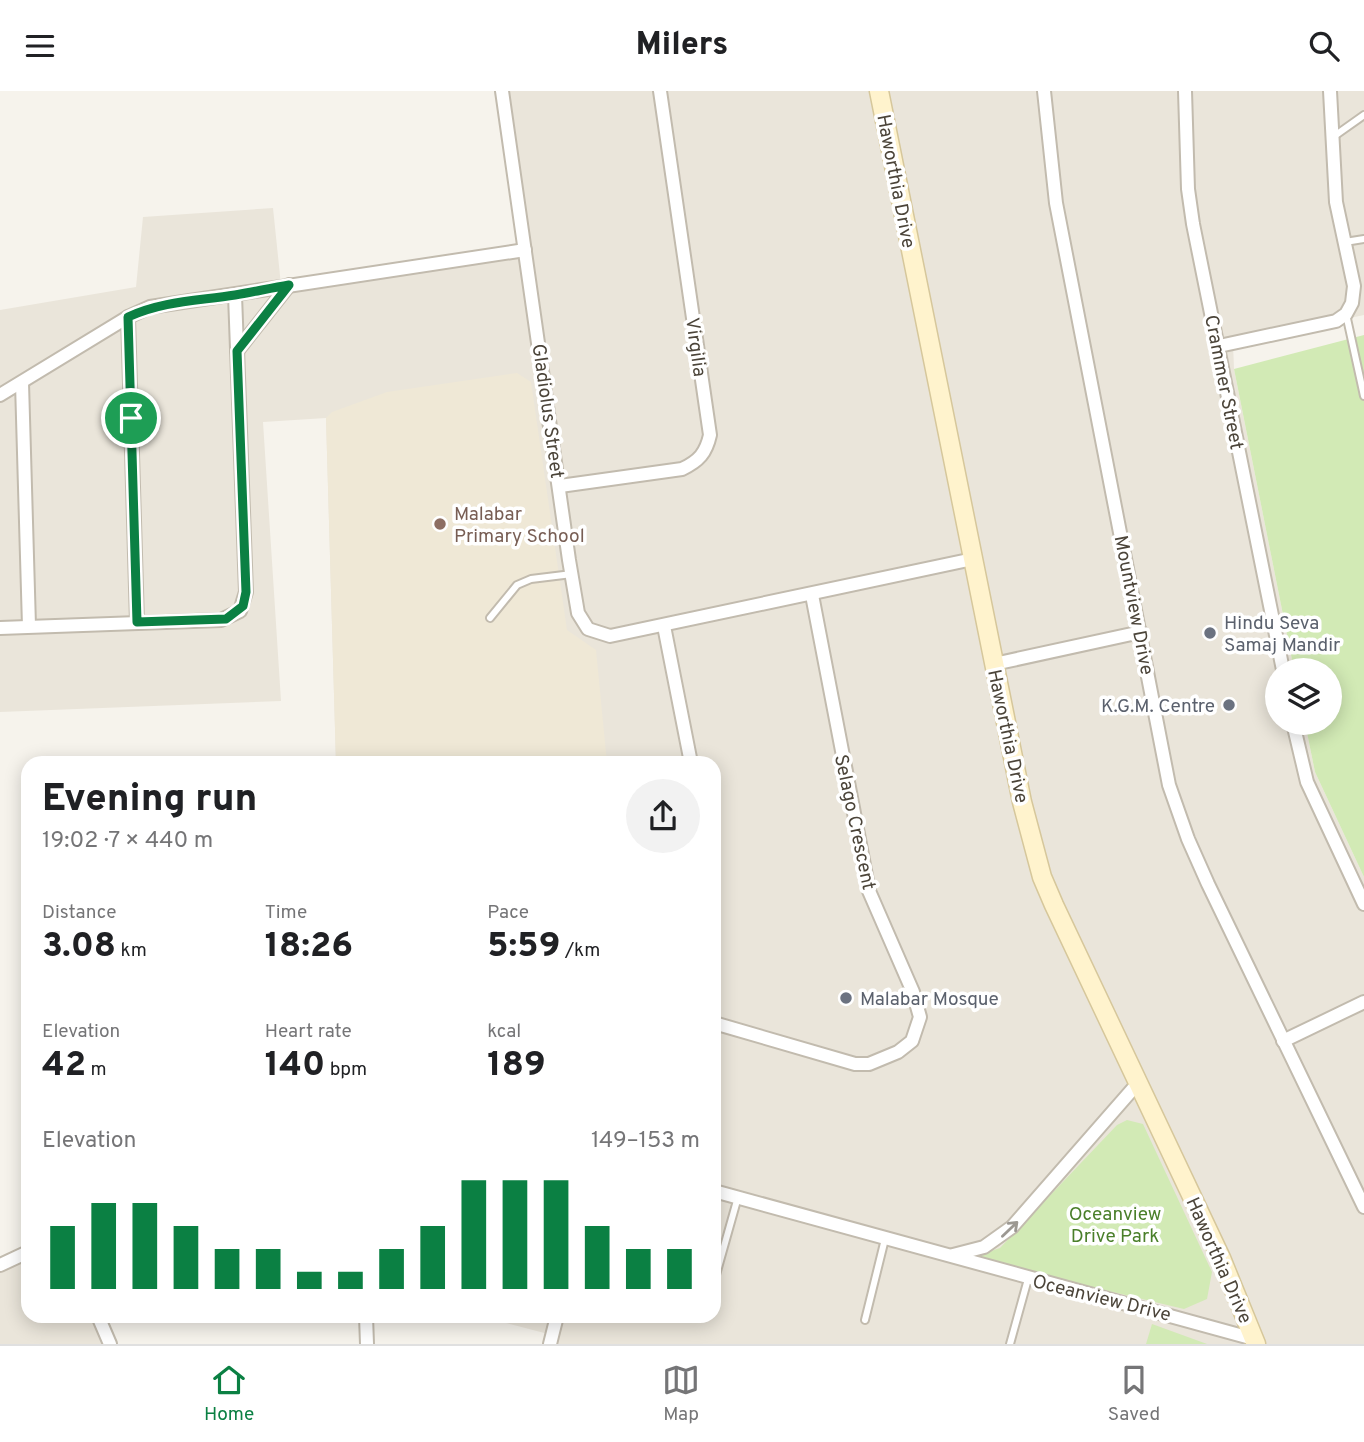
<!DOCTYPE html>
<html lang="en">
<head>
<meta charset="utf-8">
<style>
	:root { --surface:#fff; --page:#f2f2f2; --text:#202124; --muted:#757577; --line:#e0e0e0; --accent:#0b8043 }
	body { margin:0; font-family:Overpass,sans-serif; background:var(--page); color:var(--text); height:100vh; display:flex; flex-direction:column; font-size:26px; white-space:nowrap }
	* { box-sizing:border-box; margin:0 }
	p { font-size:23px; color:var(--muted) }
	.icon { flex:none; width:38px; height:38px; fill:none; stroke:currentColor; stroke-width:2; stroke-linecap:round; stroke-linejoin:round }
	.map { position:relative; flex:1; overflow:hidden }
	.panel { position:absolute; left:21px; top:665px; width:700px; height:567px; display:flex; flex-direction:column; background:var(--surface); border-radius:21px; box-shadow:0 4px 18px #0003 }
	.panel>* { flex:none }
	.controls { position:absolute; left:1265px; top:567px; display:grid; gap:14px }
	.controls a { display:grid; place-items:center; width:77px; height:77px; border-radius:50%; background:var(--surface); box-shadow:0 4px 18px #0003; font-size:35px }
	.pin { position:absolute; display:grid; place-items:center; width:60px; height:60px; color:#fff; margin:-30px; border:4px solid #fff; border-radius:50%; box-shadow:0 2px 7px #0007 }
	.round { display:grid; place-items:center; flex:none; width:74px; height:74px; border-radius:37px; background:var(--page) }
	.summary { display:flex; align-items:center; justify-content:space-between; height:119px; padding:0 21px }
	h1 { font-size:38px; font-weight:800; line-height:52px }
	.stats { display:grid; grid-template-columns:repeat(3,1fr); gap:10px; height:119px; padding:7px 21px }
	.stats div { display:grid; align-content:center }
	.stats b { font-size:35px; font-weight:800 }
	.stats small { font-size:19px; font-weight:400 }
	.stats p { font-size:19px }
	.chart { height:196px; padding:14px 21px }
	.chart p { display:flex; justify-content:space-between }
	.chart svg { width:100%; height:126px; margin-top:7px; stroke:var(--accent); stroke-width:6 }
	header { display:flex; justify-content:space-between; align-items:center; height:91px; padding:0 21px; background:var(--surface); font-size:32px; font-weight:800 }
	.menu { display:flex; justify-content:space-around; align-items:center; height:98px; border-top:2px solid var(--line); background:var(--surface); font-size:19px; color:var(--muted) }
	.menu a { display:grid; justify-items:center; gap:4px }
	.menu .on { color:var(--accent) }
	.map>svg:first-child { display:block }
	.residential { fill:#eae5da }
	.education { fill:#efe8d6 }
	.green { fill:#d2eab5 }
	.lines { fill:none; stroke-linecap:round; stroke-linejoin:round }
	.lane-casing { stroke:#c2bbae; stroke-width:10 }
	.street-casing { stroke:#c2bbae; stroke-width:16 }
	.secondary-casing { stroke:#d6c79b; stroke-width:21 }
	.lane { stroke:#fff; stroke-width:6 }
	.street { stroke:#fff; stroke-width:12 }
	.secondary { stroke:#fff3cd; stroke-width:18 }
	.oneway { stroke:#9c9892 }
	.route-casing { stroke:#fff; stroke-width:14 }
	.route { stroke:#0b8043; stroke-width:9 }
	.education-dot { fill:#8d6e63; stroke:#fff; stroke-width:2.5 }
	.worship-dot { fill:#6b7280; stroke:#fff; stroke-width:2.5 }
	.labels { text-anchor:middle; stroke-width:7; stroke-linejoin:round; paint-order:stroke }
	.street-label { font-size:19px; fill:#4b4439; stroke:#fff }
	.education-label { font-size:19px; fill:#785e54; stroke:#fff; text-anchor:start }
	.worship-label { font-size:19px; fill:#5b616d; stroke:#fff; text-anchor:start }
	.park-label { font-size:19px; fill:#4a7f2a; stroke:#fff }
</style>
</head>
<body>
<header><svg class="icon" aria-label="menu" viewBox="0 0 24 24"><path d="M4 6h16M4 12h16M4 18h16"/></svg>Milers<svg class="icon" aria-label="search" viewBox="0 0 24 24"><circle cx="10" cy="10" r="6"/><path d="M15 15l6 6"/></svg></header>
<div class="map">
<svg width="1364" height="1253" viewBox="0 0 1364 1253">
	<rect width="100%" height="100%" fill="#f6f3ec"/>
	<g class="residential">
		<polygon points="502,0 1364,0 1364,224 1233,252 1234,278 1294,579 1278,579 1278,632 1305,632 1315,681 1364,786 1364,1253 550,1253 552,1244 479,1225 714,1225 714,672 336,672 326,327 263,331 281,610 0,621 0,219 136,196 143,126 273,117 281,194 525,159"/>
		<polygon points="28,1161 28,1225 98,1225 110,1253 0,1253 0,1174"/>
	</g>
	<polygon class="education" points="517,282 531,291 567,539 596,559 607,672 336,672 326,327 332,321 387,301"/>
	<g class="green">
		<polygon points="1364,244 1364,786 1315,681 1305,632 1330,632 1330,579 1294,579 1234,278"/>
		<polygon points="1127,1029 1143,1033 1212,1181 1207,1208 1184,1218 970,1167 1000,1157 1117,1034"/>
		<polygon points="1152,1233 1207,1253 1146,1253"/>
	</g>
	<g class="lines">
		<defs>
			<g id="lane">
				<polyline points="1333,46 1364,24"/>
				<polyline points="1345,151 1364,148"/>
				<polyline points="1346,223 1364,305"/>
				<polyline points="490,527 517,494 531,488 572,483"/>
				<polyline points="714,1191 738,1106"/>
				<polyline points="865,1229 885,1148"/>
				<polyline points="1010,1253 1028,1188"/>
			</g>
			<g id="street">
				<polyline points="502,0 569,469 578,522 588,538 610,545 973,468"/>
				<polyline points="1044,0 1056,112 1169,694 1188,748 1208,793 1364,1116"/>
				<polyline points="1185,0 1188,98 1193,133 1283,579"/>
				<polyline points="128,226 137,531"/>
				<polyline points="1219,255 1336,230 1346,223 1352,212 1354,195 1336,111 1330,0"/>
				<polyline points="237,260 289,194"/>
				<polyline points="22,292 29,535"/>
				<polyline points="0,304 128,226 150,216 525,159"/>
				<path d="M560,395L682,378C699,370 706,362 710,344L660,0"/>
				<polyline points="664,535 691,672"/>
				<polyline points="0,537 221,529 240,520 246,501 235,204"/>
				<polyline points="994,573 1141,541"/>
				<polyline points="1293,632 1307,691 1364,813"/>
				<polyline points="714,932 855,973 869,973 898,961 912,950 920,926 913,901 869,800 812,504"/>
				<polyline points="1283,950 1364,911"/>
				<polyline points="714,1100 1254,1248"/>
				<polyline points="953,1164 984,1156 1012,1136 1138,992"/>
				<polyline points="0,1174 28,1161"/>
				<polyline points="98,1225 110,1253"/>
				<polyline points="366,1225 367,1253"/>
				<polyline points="550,1253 557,1225"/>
			</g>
			<polyline id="secondary" points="879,0 1022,711 1042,786 1054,814 1221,1167 1256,1253"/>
		</defs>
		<use href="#lane" class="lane-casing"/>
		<use href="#street" class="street-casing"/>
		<use href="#secondary" class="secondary-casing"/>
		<use href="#lane" class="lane"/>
		<use href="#street" class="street"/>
		<use href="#secondary" class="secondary"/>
	</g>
	<defs><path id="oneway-shaft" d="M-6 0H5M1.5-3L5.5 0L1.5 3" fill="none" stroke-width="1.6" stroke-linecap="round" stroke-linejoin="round" transform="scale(1.75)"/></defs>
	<use class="oneway" href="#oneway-shaft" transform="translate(1010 1138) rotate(-44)"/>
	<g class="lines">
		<defs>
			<path id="route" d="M289,194L237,260L246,501L243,515L226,528L137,531L128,226C163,210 197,210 235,204C253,201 271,197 289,194Z"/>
		</defs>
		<use href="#route" class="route-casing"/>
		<use href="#route" class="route"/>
	</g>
	<circle class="education-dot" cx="440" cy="433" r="7"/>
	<g class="worship-dot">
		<circle cx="1210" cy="542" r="7"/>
		<circle cx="1229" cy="614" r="7"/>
		<circle cx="846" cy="907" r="7"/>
	</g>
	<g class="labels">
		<g class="street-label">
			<text transform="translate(897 90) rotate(79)" y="7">Haworthia Drive</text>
			<text transform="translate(697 256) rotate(82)" y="7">Virgilia</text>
			<text transform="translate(1225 291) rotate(79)" y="7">Crammer Street</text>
			<text transform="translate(549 320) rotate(82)" y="7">Gladiolus Street</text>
			<text transform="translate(1135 514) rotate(79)" y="7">Mountview Drive</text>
			<text transform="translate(1009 645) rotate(78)" y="7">Haworthia Drive</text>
			<text transform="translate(856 731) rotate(78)" y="7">Selago Crescent</text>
			<text transform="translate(1220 1169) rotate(66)" y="7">Haworthia Drive</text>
			<text transform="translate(1102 1206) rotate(14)" y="7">Oceanview Drive</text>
		</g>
		<g class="education-label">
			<text x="454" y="429">Malabar<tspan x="454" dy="22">Primary School</tspan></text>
		</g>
		<g class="worship-label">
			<text x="1224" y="538">Hindu Seva<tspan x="1224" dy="22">Samaj Mandir</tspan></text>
			<text x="1215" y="621" text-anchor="end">K.G.M. Centre</text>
			<text x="860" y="914">Malabar Mosque</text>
		</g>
		<g class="park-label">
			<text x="1115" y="1129">Oceanview<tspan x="1115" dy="22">Drive Park</tspan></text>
		</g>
	</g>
</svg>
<div class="controls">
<a><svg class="icon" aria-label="layers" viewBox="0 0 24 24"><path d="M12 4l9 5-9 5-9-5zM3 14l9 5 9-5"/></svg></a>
</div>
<div class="pin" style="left:131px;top:327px;background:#1e9e55"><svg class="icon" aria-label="arrive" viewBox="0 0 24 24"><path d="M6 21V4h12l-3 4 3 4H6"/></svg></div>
<section class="panel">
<div class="summary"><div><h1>Evening run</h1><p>19:02 · 7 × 440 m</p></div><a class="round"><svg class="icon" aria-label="share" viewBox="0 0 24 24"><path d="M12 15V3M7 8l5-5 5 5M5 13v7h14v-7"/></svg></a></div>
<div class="stats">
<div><p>Distance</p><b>3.08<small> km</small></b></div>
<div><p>Time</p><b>18:26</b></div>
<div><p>Pace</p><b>5:59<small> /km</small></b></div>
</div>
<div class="stats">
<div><p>Elevation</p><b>42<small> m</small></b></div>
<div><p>Heart rate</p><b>140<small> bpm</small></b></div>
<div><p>kcal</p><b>189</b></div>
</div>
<div class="chart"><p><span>Elevation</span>149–153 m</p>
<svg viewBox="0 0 160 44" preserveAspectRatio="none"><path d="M5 44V22M15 44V14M25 44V14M35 44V22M45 44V30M55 44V30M65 44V38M75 44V38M85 44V30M95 44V22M105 44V6M115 44V6M125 44V6M135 44V22M145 44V30M155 44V30"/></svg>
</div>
</section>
</div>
<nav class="menu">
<a class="on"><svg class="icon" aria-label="home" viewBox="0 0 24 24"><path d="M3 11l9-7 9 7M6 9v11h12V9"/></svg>Home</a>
<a><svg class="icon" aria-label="map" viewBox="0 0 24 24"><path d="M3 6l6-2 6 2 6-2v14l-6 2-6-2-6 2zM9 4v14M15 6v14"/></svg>Map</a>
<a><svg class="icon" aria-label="saved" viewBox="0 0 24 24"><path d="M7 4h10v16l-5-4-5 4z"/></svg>Saved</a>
</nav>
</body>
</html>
